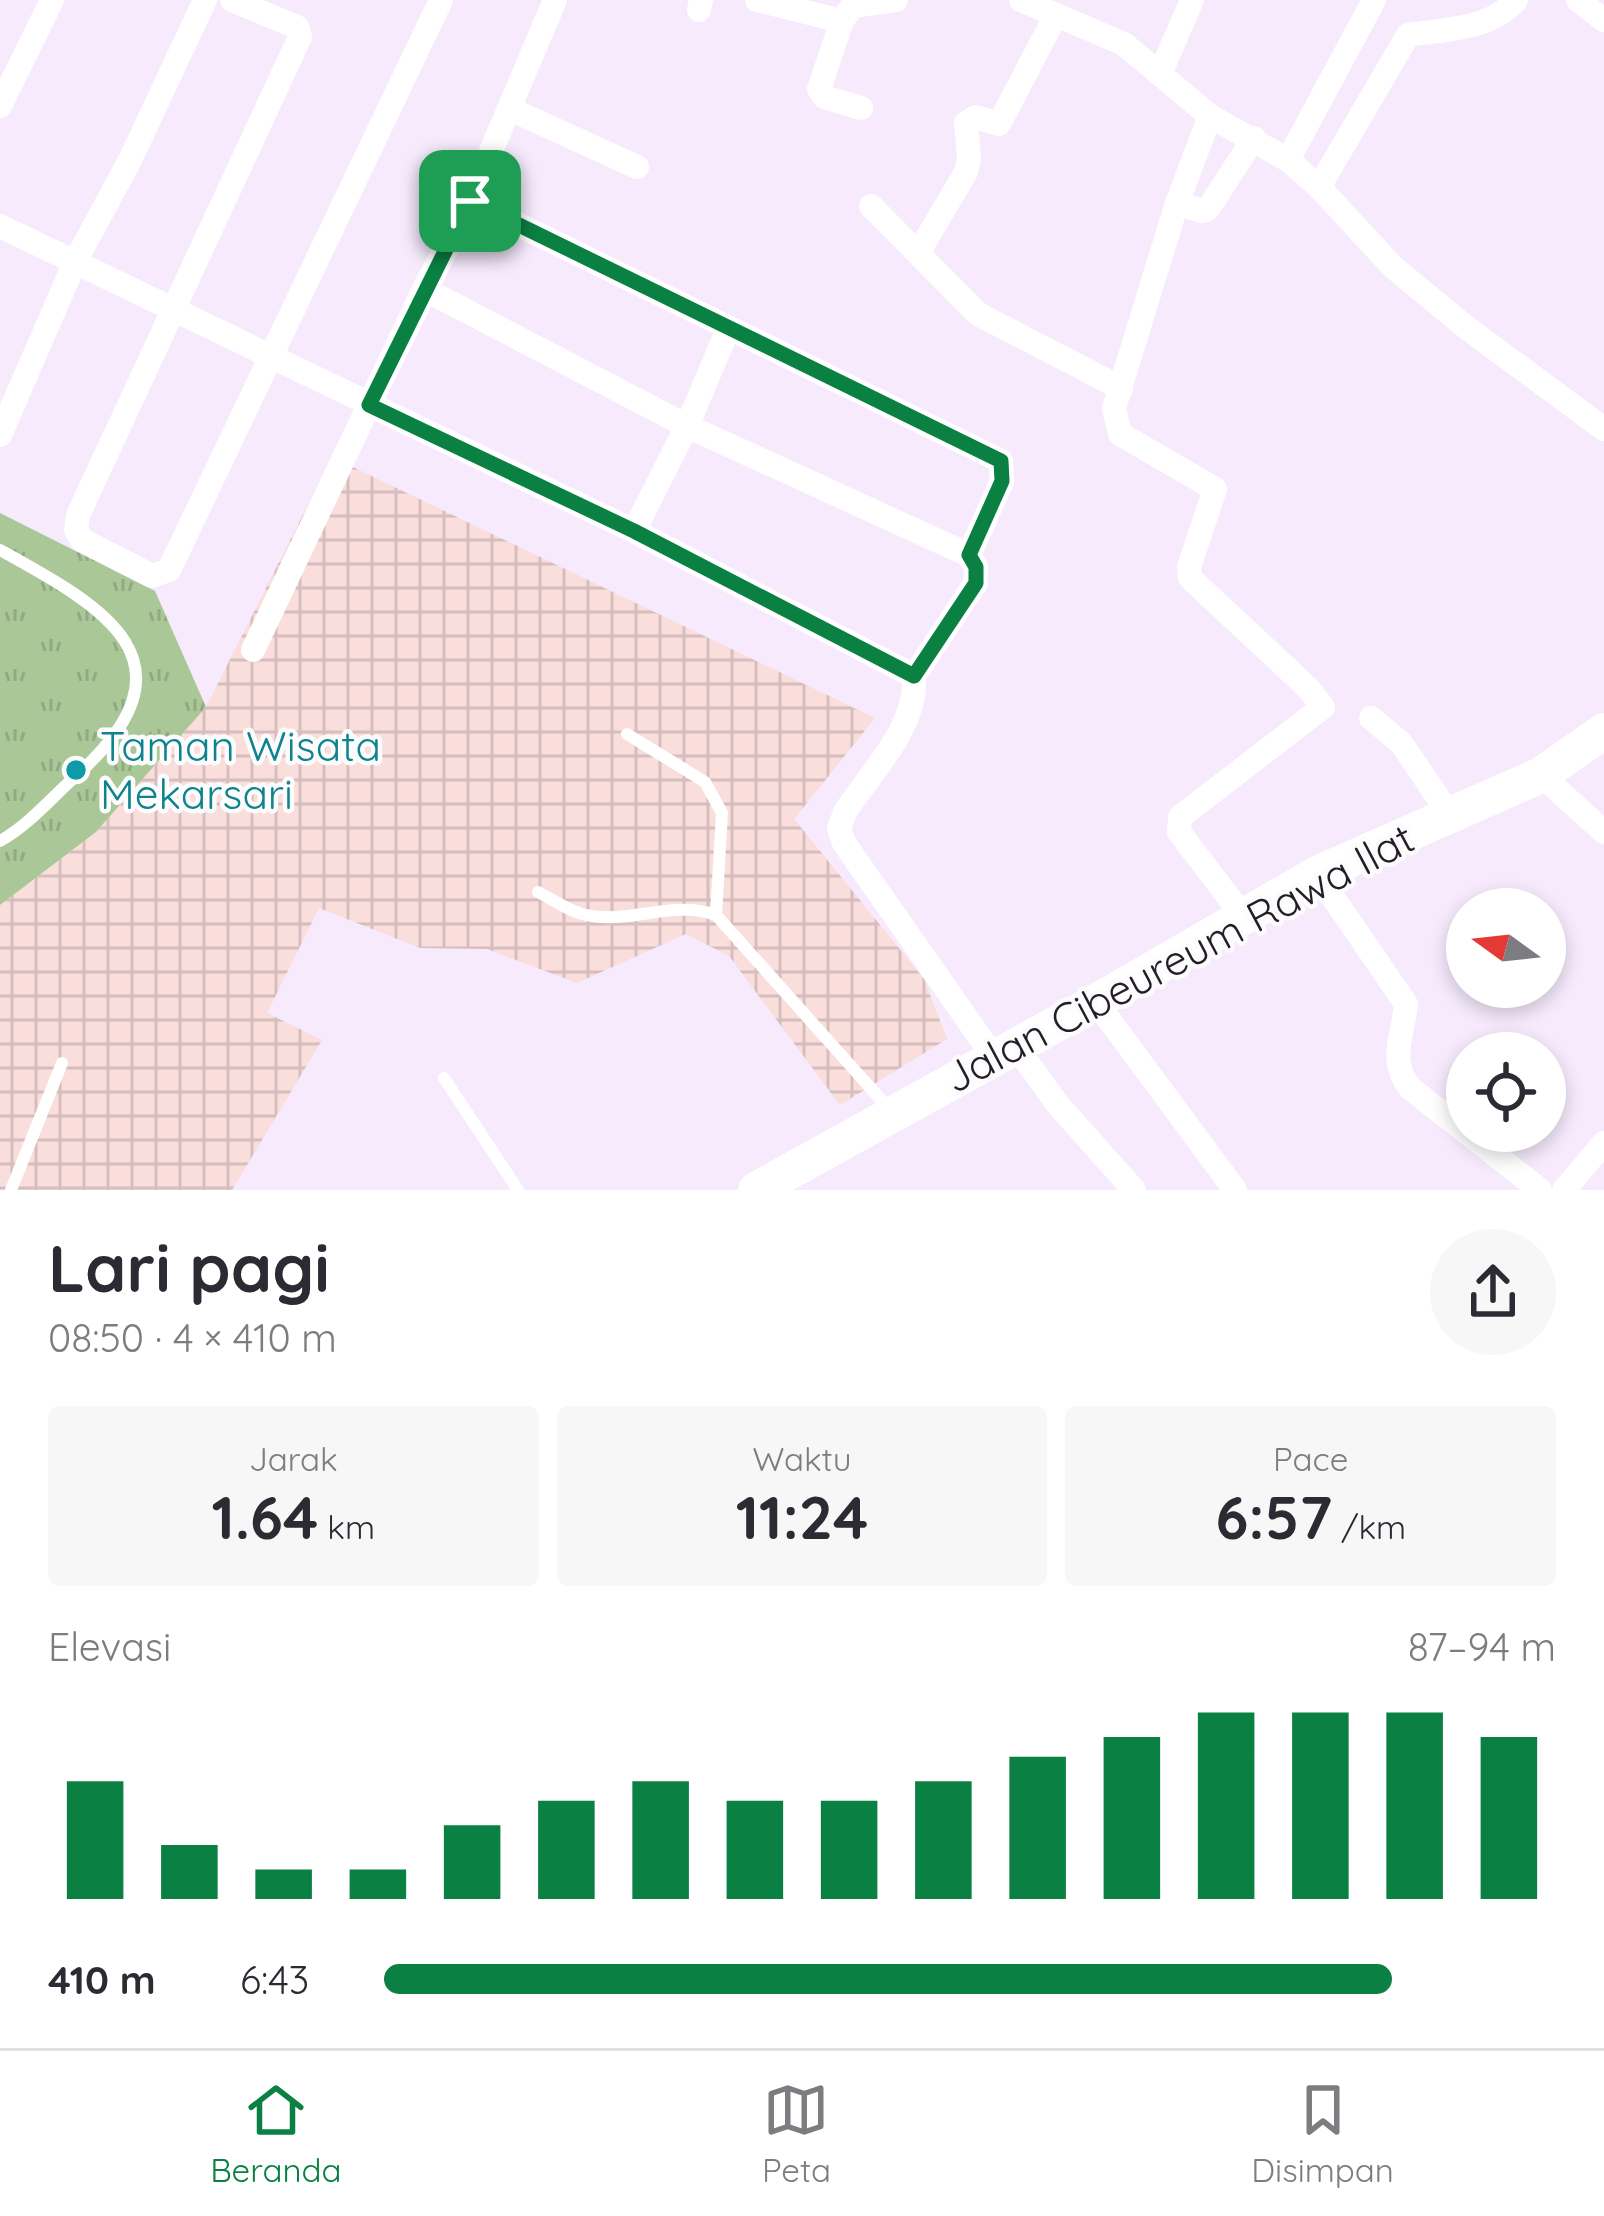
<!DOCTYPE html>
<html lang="id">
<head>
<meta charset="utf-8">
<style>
	:root { --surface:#fff; --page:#f7f7f7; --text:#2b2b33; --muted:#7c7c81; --line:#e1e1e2; --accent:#0b8043 }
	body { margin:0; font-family:Quicksand,sans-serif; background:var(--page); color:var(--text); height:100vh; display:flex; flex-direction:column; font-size:45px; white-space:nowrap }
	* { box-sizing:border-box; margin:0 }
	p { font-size:39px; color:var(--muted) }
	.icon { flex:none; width:66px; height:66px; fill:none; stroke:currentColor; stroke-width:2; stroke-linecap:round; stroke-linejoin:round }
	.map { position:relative; height:1190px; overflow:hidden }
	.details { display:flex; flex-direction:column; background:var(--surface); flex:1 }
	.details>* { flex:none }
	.needle { width:78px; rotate:285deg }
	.tools { position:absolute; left:1446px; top:888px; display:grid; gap:24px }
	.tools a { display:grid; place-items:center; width:120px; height:120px; border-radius:50%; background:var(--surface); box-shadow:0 6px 18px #0003; font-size:60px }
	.pin { position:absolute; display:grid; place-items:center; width:102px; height:102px; color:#fff; margin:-51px; border-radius:24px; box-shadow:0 6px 18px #0006 }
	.round { display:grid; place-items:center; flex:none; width:126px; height:126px; border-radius:63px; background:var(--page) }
	.overview { display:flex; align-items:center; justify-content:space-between; height:204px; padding:0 48px }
	h1 { font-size:66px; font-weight:800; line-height:90px }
	.figures { display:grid; grid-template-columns:repeat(3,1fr); gap:18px; height:204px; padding:12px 48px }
	.figures div { display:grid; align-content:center; border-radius:12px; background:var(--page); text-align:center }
	.figures b { font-size:60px; font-weight:800 }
	.figures small { font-size:33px; font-weight:400 }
	.figures p { font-size:33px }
	.chart { height:336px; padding:24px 48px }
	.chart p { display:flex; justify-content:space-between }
	.chart svg { width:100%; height:216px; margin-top:12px; stroke:var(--accent); stroke-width:6 }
	ul { padding:0 48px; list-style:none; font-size:39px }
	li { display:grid; grid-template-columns:192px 144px 1fr; align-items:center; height:90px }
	li i { height:30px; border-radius:15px; background:var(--accent) }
	.tab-bar { display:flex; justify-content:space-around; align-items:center; height:168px; border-top:3px solid var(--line); background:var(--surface); font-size:33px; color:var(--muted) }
	.tab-bar a { display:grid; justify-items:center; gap:6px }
	.tab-bar .active { color:var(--accent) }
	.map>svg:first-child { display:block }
	.industrial { fill:url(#industrial-grid) }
	.park { fill:url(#park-tufts) }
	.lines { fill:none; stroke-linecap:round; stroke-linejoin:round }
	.lane { stroke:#fff; stroke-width:12 }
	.street { stroke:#fff; stroke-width:24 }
	.secondary { stroke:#fff; stroke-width:36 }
	.route-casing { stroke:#fff; stroke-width:24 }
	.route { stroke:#0b8043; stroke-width:15 }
	.culture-dot { fill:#0f9aa8; stroke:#fcfcfc; stroke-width:4.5 }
	.labels { text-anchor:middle; stroke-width:9; stroke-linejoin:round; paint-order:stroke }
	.culture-label { font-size:42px; fill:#0d838f; stroke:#fcfcfc; text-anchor:start }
	.street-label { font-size:42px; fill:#241d27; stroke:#fcfcfc }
</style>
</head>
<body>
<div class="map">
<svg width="1604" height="1190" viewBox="0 0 1604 1190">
	<defs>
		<pattern id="industrial-grid" width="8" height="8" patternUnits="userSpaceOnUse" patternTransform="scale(3)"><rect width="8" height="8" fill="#f9dedc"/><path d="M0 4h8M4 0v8" fill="none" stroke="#d5bebd"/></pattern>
		<pattern id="park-tufts" width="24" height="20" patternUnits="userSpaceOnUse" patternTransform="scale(3)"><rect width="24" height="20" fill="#aac798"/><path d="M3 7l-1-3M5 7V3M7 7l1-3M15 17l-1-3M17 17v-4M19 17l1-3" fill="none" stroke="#92aa83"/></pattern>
	</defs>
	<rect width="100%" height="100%" fill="#f6eafc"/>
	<polygon class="industrial" points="332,457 875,718 794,819 924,979 947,1039 840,1105 729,956 686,934 577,983 487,949 420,948 319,908 267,1013 322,1040 232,1190 0,1190 0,905 96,832 206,707"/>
	<polygon class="park" points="0,513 155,591 206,707 96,832 0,905"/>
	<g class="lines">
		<g class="lane">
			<path d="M0,550C106,608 202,662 77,775C53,796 28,826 0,841"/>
			<polyline points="627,734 705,782 722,813 716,915"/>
			<path d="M538,892C552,899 567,910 582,914C627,926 672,899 716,915L892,1112"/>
			<polyline points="444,1078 518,1190"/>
			<polyline points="11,1190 62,1063"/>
		</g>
		<g class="street">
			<polyline points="232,0 297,27 300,37 78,515 76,530 82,540 152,576 169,570 441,0"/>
			<polyline points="757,0 842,21 852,6 896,0"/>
			<polyline points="1021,0 1124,44 1210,116 1288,160 1319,187 1393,267 1467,328 1604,429"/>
			<polyline points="1578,0 1604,20"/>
			<polyline points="699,10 701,0"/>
			<polyline points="842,21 819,89 824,97 861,108"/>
			<polyline points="1160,74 1192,0"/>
			<polyline points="0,106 52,0"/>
			<polyline points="512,110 637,167"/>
			<polyline points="1210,116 1177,203 1114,408 1120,434 1215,489 1189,567 1190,578 1308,688 1323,707 1180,817 1179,832 1243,916"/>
			<polyline points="1288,160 1374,0"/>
			<path d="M1319,187L1408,35C1446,29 1490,30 1516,0"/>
			<polyline points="470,201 1001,461 1002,481 969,555"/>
			<polyline points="1177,203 1202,211 1208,209 1254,138"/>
			<polyline points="871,206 978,314 1121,388"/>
			<path d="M0,226L634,531L914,676C918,726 871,772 845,812L839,829L844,843L993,1056"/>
			<polyline points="918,253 966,172 969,158 966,123 976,117 999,124 1056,15"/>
			<polyline points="424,289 687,426 969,555 976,567 975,583 914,676"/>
			<polyline points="0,435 75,262 130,160 205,0"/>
			<polyline points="634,531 687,426 728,329"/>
			<polyline points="253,650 424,289 470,201 555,0"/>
			<polyline points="1371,718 1401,743 1450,815"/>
			<polyline points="1541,775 1604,832"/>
			<path d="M1317,874L1406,1004C1403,1037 1388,1059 1410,1088L1540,1190"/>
			<polyline points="1096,1002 1235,1190"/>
			<polyline points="1015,1045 1059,1106 1134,1190"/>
			<polyline points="1564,1190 1604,1143"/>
		</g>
		<polyline class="secondary" points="756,1190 1096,1002 1317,874 1541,775 1604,731"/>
	</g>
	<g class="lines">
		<defs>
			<polygon id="route" points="470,201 1001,461 1002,481 969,555 976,567 976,583 914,676 634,531 369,405"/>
		</defs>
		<use href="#route" class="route-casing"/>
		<use href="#route" class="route"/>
	</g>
	<circle class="culture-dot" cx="76" cy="770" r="12"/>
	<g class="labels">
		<g class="culture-label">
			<text x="100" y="761">Taman Wisata<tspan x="100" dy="48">Mekarsari</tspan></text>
		</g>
		<g class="street-label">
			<text transform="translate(1179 958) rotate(-28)" y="15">Jalan Cibeureum Rawa Ilat</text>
		</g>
	</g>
</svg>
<div class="tools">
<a><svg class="needle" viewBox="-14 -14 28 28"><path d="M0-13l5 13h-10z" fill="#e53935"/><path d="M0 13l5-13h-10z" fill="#7c7c81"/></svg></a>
<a><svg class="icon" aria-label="locate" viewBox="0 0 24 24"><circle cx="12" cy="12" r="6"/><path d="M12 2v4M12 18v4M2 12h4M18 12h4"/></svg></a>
</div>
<div class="pin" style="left:470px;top:201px;background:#1e9e55"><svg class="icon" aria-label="arrive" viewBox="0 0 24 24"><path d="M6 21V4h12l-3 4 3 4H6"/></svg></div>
</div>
<section class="details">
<div class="overview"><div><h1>Lari pagi</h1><p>08:50 · 4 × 410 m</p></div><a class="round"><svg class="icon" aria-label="share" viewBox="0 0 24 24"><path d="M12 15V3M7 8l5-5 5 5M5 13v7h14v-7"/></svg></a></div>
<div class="figures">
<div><p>Jarak</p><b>1.64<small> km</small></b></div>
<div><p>Waktu</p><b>11:24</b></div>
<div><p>Pace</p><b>6:57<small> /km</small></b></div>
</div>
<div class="chart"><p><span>Elevasi</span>87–94 m</p>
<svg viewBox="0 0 160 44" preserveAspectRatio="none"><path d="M5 44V20M15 44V33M25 44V38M35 44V38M45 44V29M55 44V24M65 44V20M75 44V24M85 44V24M95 44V20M105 44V15M115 44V11M125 44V6M135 44V6M145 44V6M155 44V11"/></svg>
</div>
<ul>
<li><b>410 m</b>6:43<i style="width:86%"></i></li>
</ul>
</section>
<nav class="tab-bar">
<a class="active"><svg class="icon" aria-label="home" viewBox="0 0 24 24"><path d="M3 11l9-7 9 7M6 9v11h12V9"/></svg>Beranda</a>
<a><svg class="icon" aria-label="map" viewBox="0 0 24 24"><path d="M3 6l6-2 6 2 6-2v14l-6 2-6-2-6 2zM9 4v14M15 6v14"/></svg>Peta</a>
<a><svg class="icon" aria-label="saved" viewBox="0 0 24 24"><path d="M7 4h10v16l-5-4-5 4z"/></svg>Disimpan</a>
</nav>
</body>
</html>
